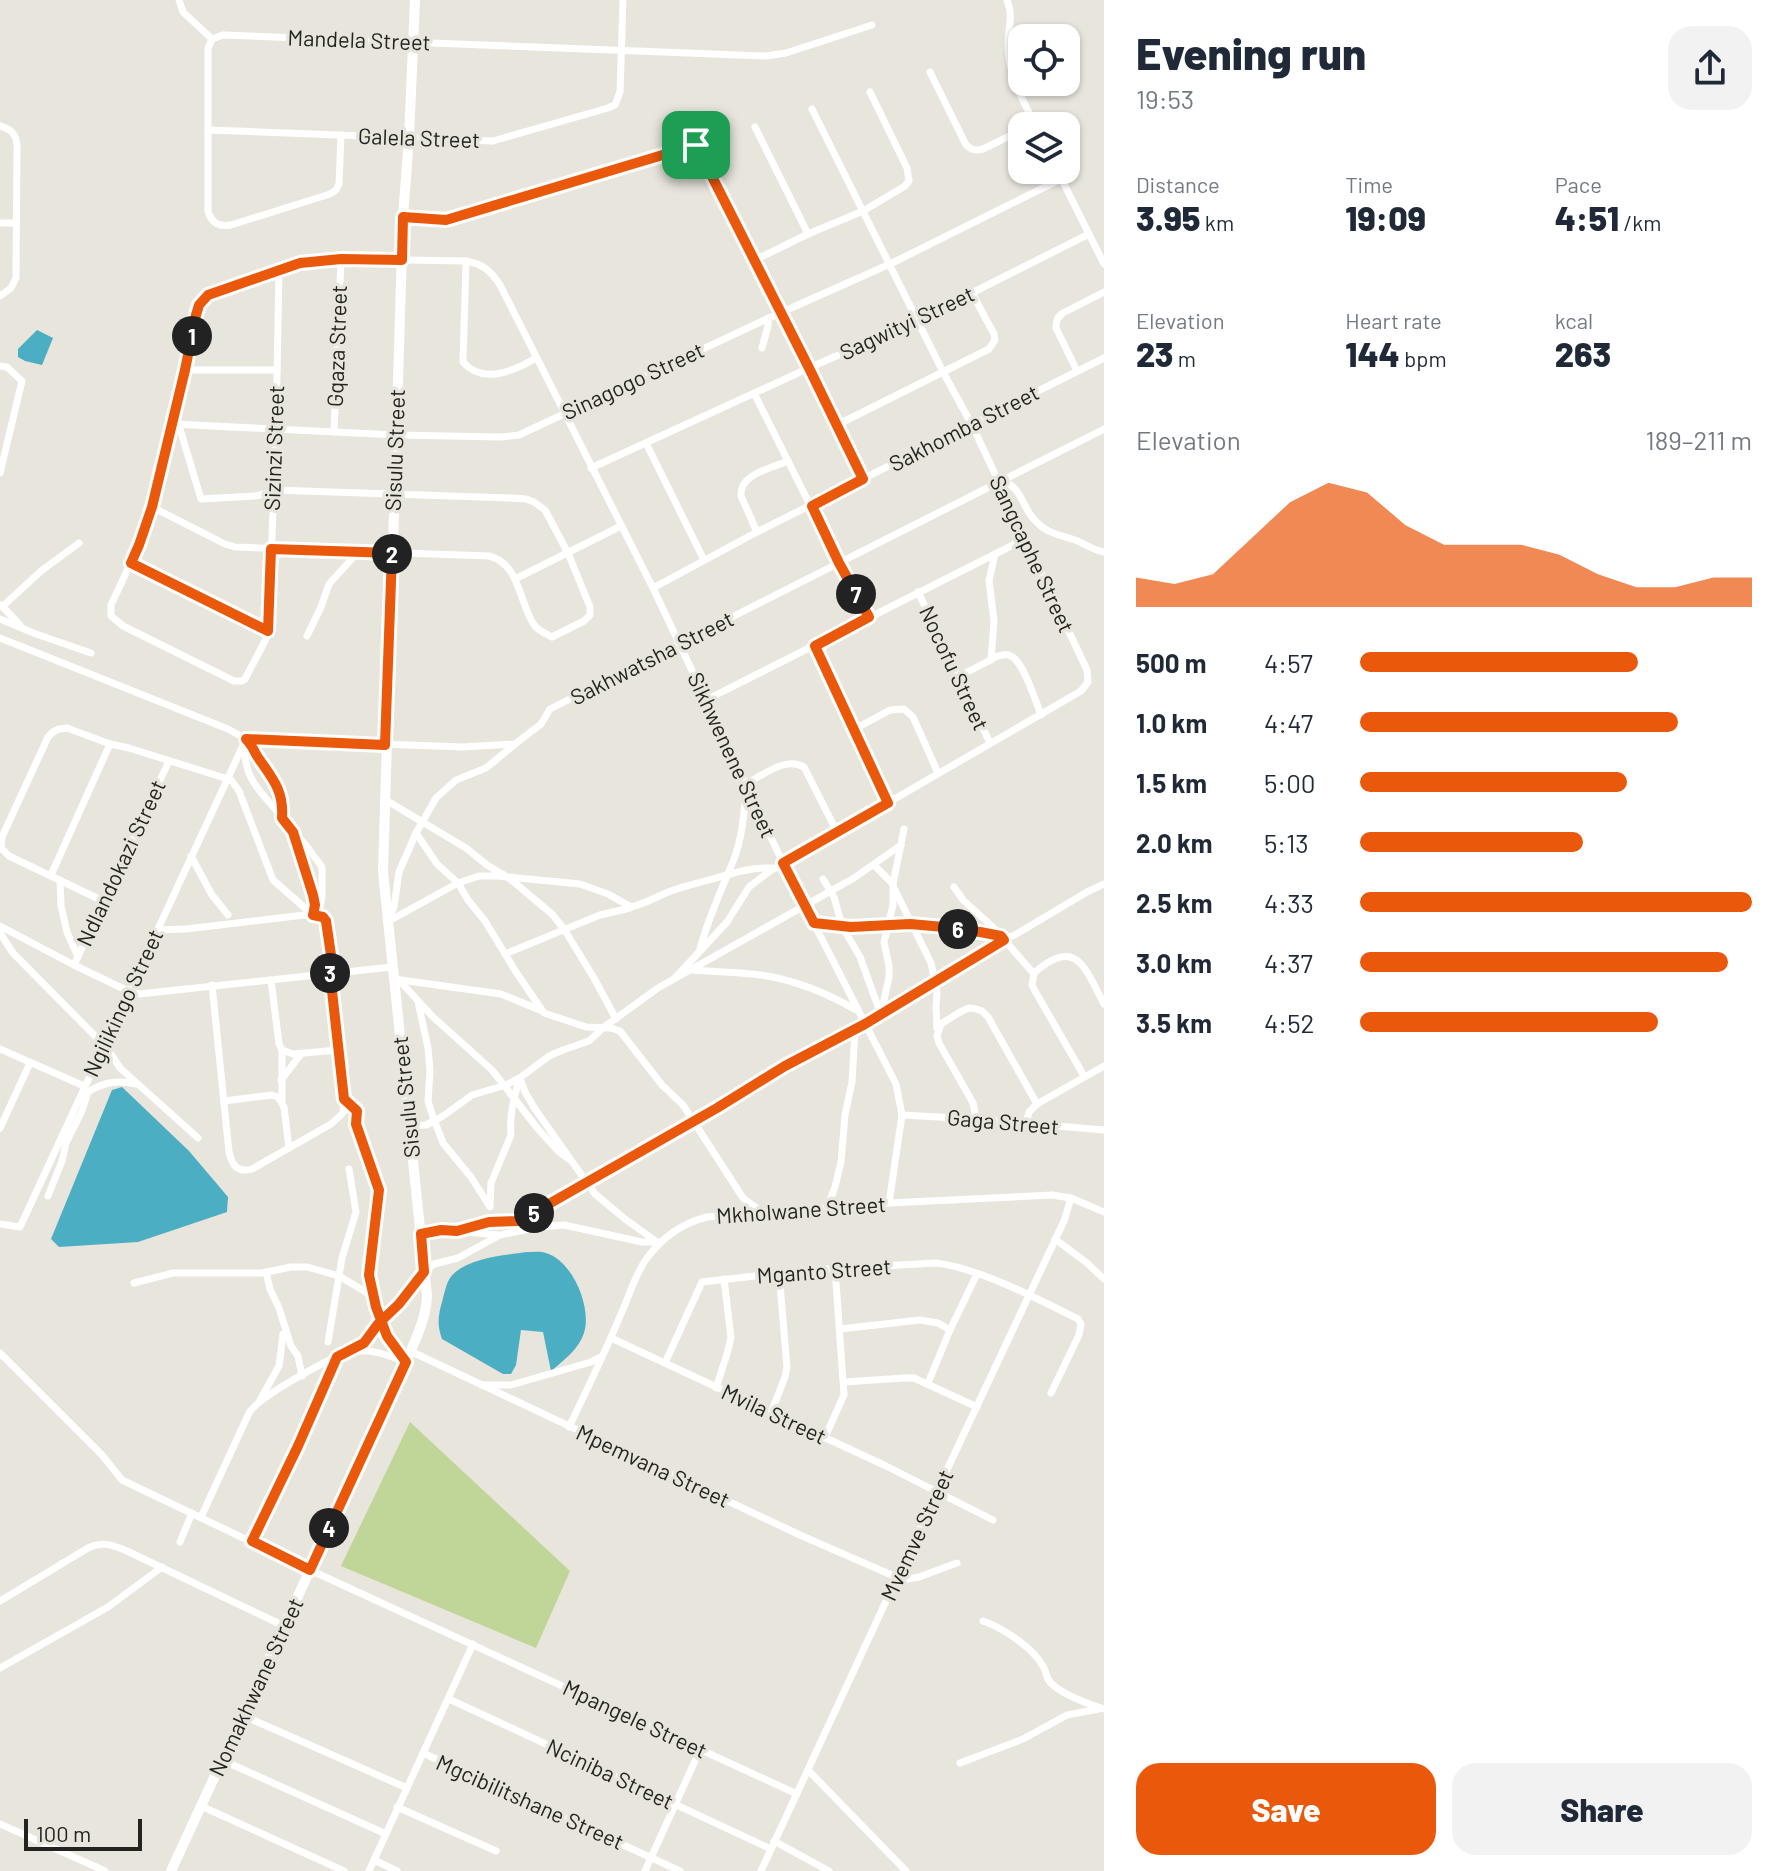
<!DOCTYPE html>
<html lang="en">
<head>
<meta charset="utf-8">
<style>
	:root { --surface:#fff; --page:#f2f2f3; --text:#1f2937; --muted:#747a83; --accent:#ea580c }
	body { margin:0; font-family:Barlow,sans-serif; background:var(--page); color:var(--text); height:100vh; display:flex; flex-direction:column; font-size:30px; white-space:nowrap }
	* { box-sizing:border-box; margin:0 }
	p { font-size:26px; color:var(--muted) }
	.icon { flex:none; width:44px; height:44px; fill:none; stroke:currentColor; stroke-width:2; stroke-linecap:round; stroke-linejoin:round }
	.map { position:relative; flex:1; overflow:hidden }
	.sheet { display:flex; flex-direction:column; background:var(--surface); width:680px }
	.sheet>* { flex:none }
	.tools { position:absolute; left:1008px; top:24px; display:grid; gap:16px }
	.tools a { display:grid; place-items:center; width:72px; height:72px; border-radius:16px; background:var(--surface); box-shadow:0 2px 6px #0004; font-size:40px }
	.scale { position:absolute; left:24px; bottom:20px; width:118px; box-sizing:border-box; padding-left:8px; border:4px solid #24231f; border-top:0; font-size:22px; line-height:28px; white-space:nowrap; color:#24231f; -webkit-text-stroke:6px #e7e5dc; paint-order:stroke }
	.pin { position:absolute; display:grid; place-items:center; width:68px; height:68px; color:#fff; margin:-34px; border-radius:16px; box-shadow:0 4px 12px #0006 }
	.km { position:absolute; width:40px; height:40px; margin:-20px; border-radius:50%; background:#222; color:#fff; font-size:22px; line-height:40px; text-align:center }
	.round { display:grid; place-items:center; flex:none; width:84px; height:84px; border-radius:24px; background:var(--page) }
	.headline { display:flex; align-items:center; justify-content:space-between; height:136px; padding:0 32px }
	h1 { font-size:44px; font-weight:800; line-height:60px }
	.figures { display:grid; grid-template-columns:repeat(3,1fr); gap:12px; height:136px; padding:8px 32px }
	.figures div { display:grid; align-content:center }
	.figures b { font-size:34px; font-weight:800 }
	.figures small { font-size:22px; font-weight:400 }
	.figures p { font-size:22px }
	.chart { height:224px; padding:16px 32px }
	.chart p { display:flex; justify-content:space-between }
	.chart svg { width:100%; height:144px; margin-top:8px; fill:var(--accent); opacity:.7 }
	.action { display:flex; gap:16px; margin-top:auto; padding:16px 32px }
	.action a { flex:1; height:92px; border-radius:24px; background:var(--accent); color:#fff; font-size:32px; font-weight:800; line-height:92px; text-align:center }
	.action a+a { background:var(--page); color:var(--text) }
	ul { padding:0 32px; list-style:none; font-size:26px }
	li { display:grid; grid-template-columns:128px 96px 1fr; align-items:center; height:60px }
	li i { height:20px; border-radius:10px; background:var(--accent) }
	main { display:flex; flex:1; min-height:0 }
	.map>svg:first-child { display:block }
	.green { fill:#c0d598 }
	.water { fill:#4baec2 }
	.lines { fill:none; stroke-linecap:round; stroke-linejoin:round }
	.street { stroke:#fff; stroke-width:7 }
	.secondary { stroke:#fff; stroke-width:10 }
	.route-casing { stroke:#fff; stroke-width:16 }
	.route { stroke:#ea580c; stroke-width:10 }
	.labels { text-anchor:middle; stroke-width:7; stroke-linejoin:round; paint-order:stroke }
	.street-label { font-size:22px; fill:#24231f; stroke:#e7e5dc }
</style>
</head>
<body>
<main>
<div class="map">
<svg width="1104" height="1871" viewBox="0 0 1104 1871">
	<rect width="100%" height="100%" fill="#e7e5dc"/>
	<polygon class="green" points="410,1422 570,1571 536,1648 341,1566"/>
	<g class="water">
		<polygon points="37,330 53,338 42,365 25,361 18,357 18,349"/>
		<polygon points="122,1087 189,1151 228,1197 227,1212 138,1242 59,1247 51,1239 112,1090"/>
		<path d="M527,1252C533,1252 541,1251 546,1253C573,1261 592,1308 584,1333C579,1349 563,1361 551,1371L543,1332L521,1330L516,1365L511,1374H503L442,1339C437,1325 438,1316 442,1302C444,1295 446,1284 450,1278C464,1258 505,1255 527,1252Z"/>
	</g>
	<g class="lines">
		<g class="street">
			<polyline points="179,0 183,12 212,39"/>
			<path d="M1007,0C1014,18 1008,26 1008,43C1008,75 1022,99 1036,126"/>
			<path d="M930,72L966,145C972,150 975,151 983,149L1022,130"/>
			<path d="M0,126C11,129 16,134 17,145L16,278L11,288L0,296"/>
			<polyline points="755,127 808,234"/>
			<polyline points="208,130 493,141 608,108 615,105 620,92 623,0"/>
			<path d="M341,135L339,184L336,190L330,194L231,225C219,227 211,223 208,211V48L212,39L223,35L766,56L786,53L872,25"/>
			<polyline points="1057,170 1104,264"/>
			<polyline points="403,217 446,220 696,145 809,368 863,479"/>
			<polyline points="0,223 16,223"/>
			<polyline points="755,260 808,234 863,211 905,186 909,181 907,168 870,92"/>
			<path d="M466,261L463,362C483,385 514,371 536,358"/>
			<path d="M279,270L276,428L269,618L266,639L245,679L242,681H234L123,626L111,616V605L139,545L152,507L185,370L196,315L202,299L216,292L291,265L313,261L341,259L466,261C483,264 491,271 500,285L653,588L783,863L896,1084L902,1115L889,1203"/>
			<polyline points="762,348 768,326 768,318"/>
			<polyline points="0,366 7,367 22,381 0,473"/>
			<polyline points="185,370 277,370"/>
			<path d="M1077,371L1056,328C1056,321 1057,317 1063,313L1104,292"/>
			<polyline points="754,393 839,563 869,617"/>
			<polyline points="172,424 396,435 501,437 519,435 780,313 890,264 1061,179"/>
			<polyline points="837,425 989,349 995,340 994,334 972,293"/>
			<polyline points="180,429 201,499 255,496 273,492"/>
			<polyline points="334,432 341,259"/>
			<polyline points="646,443 704,560"/>
			<polyline points="591,468 809,368 918,320 1089,234"/>
			<path d="M1001,481C1021,486 1021,503 1032,517C1046,534 1057,534 1075,540C1085,544 1094,550 1104,552"/>
			<path d="M152,507L225,544L235,547L489,556C521,564 519,605 535,626C539,631 546,634 552,637L584,621L590,615V607L568,553L545,510L534,502L526,499L510,498L273,490"/>
			<path d="M757,532L741,496C739,474 772,468 788,461"/>
			<polyline points="131,563 268,631"/>
			<polyline points="515,579 621,526"/>
			<polyline points="653,588 757,532 1104,358"/>
			<polyline points="918,592 990,743"/>
			<polyline points="1,605 20,625"/>
			<polyline points="3,606 41,571 79,543"/>
			<polyline points="0,619 36,634 91,653"/>
			<polyline points="307,636 321,607 329,584 358,552"/>
			<polyline points="0,638 228,729 246,739 462,747 515,744 541,724 550,709 1104,429"/>
			<polyline points="815,646 888,803"/>
			<polyline points="991,660 994,621 989,581 995,554"/>
			<path d="M958,677L998,656C1004,655 1006,653 1011,656C1023,661 1036,702 1041,715"/>
			<polyline points="706,700 1025,539"/>
			<polyline points="853,730 890,710 904,709 913,717 938,773"/>
			<polyline points="246,739 272,777 281,794 282,818"/>
			<path d="M245,745C242,787 273,799 291,830C300,844 308,878 313,895L315,905L313,915"/>
			<polyline points="384,799 466,848 487,865 509,878 552,914 564,929 594,978 616,1019"/>
			<polyline points="416,833 437,864 458,883 468,900 485,921 516,972 544,1013 586,1027 611,1028 620,1031 662,1085 683,1105 743,1198 762,1212"/>
			<polyline points="295,834 305,844 322,867 322,896 320,907 314,913"/>
			<polyline points="191,856 212,895 228,915"/>
			<polyline points="874,865 893,884"/>
			<polyline points="51,875 110,744"/>
			<polyline points="823,879 834,897 842,926 860,957 880,1012"/>
			<polyline points="60,880 61,906 67,932 78,957"/>
			<polyline points="954,887 963,900 995,929 1034,974"/>
			<polyline points="895,890 931,963 937,992 936,1008 937,1028"/>
			<polyline points="103,901 9,856 1,848 2,837 48,737 53,732 59,729 67,728 110,744 129,748 231,780 239,791 273,880 313,915"/>
			<polyline points="388,920 394,907 399,872 416,833 436,798 456,780 486,768 514,745"/>
			<path d="M387,922L458,883L479,876H498L580,884L608,894L631,907C644,904 654,898 666,893C680,887 695,884 709,880C730,874 750,867 772,868"/>
			<polyline points="814,923 851,927 910,924 944,927 1007,937 1013,936 1087,892 1104,884"/>
			<polyline points="0,926 74,965 128,991 139,994 392,967"/>
			<path d="M156,930L186,929L304,915L323,917L326,921L344,1101L343,1113L331,1124L252,1169C238,1173 232,1166 229,1152L212,985"/>
			<polyline points="0,933 13,953 96,1037 111,1054 120,1068 198,1138"/>
			<path d="M700,949C708,918 722,889 734,859C743,836 745,809 746,784C763,775 786,756 804,767L837,832"/>
			<polyline points="505,954 600,915 630,908"/>
			<polyline points="74,965 169,761"/>
			<path d="M692,970C715,972 738,972 761,975C794,980 827,993 856,1010"/>
			<polyline points="675,978 727,922 749,887 770,871 1081,691 1088,682 1087,670 972,425 943,372 812,109"/>
			<polyline points="271,980 279,1044 282,1050 293,1054 338,1050"/>
			<polyline points="399,980 433,1017 492,1070 538,1129 559,1152 570,1160"/>
			<polyline points="401,980 501,994 540,1010"/>
			<polyline points="418,1002 428,1048 430,1071 428,1101 432,1114 443,1143 471,1177 490,1207"/>
			<polyline points="881,1014 889,977 889,966 884,942 893,905 893,884 904,829"/>
			<polyline points="0,1049 84,1086"/>
			<path d="M1084,1076L1035,991L1032,985L1034,973C1077,935 1085,969 1104,1004"/>
			<polyline points="520,1078 525,1092 535,1109 595,1194 625,1219 657,1242"/>
			<polyline points="281,1080 301,1054"/>
			<path d="M344,1099L357,1111L356,1124L379,1190L369,1275C376,1308 384,1333 404,1360"/>
			<polyline points="282,1100 282,1050"/>
			<polyline points="224,1101 272,1095 278,1097 284,1107 289,1148"/>
			<polyline points="902,1115 976,1119 1104,1130"/>
			<polyline points="976,1119 973,1103 939,1043 937,1036 941,1024 960,1012 969,1008 976,1009 982,1011 988,1017 1037,1104"/>
			<polyline points="1026,1124 1029,1112 1037,1104 1104,1066"/>
			<polyline points="409,1126 426,1125 434,1121 443,1116 472,1095 506,1085 521,1077 549,1056 563,1050 589,1041 604,1027 658,988 854,878 901,845"/>
			<polyline points="0,1128 30,1063"/>
			<path d="M48,1196L62,1161L66,1143L82,1111L88,1092C104,1082 117,1080 136,1084"/>
			<path d="M490,1206L491,1183L511,1135C509,1116 514,1098 519,1080"/>
			<polyline points="827,1208 835,1187 841,1162 845,1115 852,1082 855,1030"/>
			<polyline points="0,1224 20,1227 246,739"/>
			<polyline points="457,1231 489,1222 519,1221 717,1108 785,1066 865,1024 1004,940"/>
			<polyline points="421,1234 441,1230 454,1231 500,1235 539,1227 564,1225 642,1242 658,1242"/>
			<polyline points="1055,1239 1087,1263 1104,1279"/>
			<polyline points="266,1272 270,1289 279,1308 291,1346 298,1356 302,1376"/>
			<polyline points="134,1283 173,1273 262,1273 291,1267 307,1267 339,1276 374,1297"/>
			<polyline points="840,1329 920,1320 938,1323 950,1330"/>
			<polyline points="611,1338 886,1466 993,1520"/>
			<polyline points="328,1342 342,1258 356,1212 349,1169"/>
			<polyline points="351,1351 364,1343 378,1324 399,1304 424,1272 434,1264 458,1258 498,1236"/>
			<polyline points="410,1351 800,1535 896,1577"/>
			<polyline points="0,1353 102,1455 122,1480 310,1570 797,1794"/>
			<path d="M665,1363L702,1282L809,1270L936,1263C979,1268 1038,1299 1078,1319L1081,1324L1079,1335L1051,1393"/>
			<polyline points="844,1382 904,1378 914,1378 977,1407"/>
			<polyline points="928,1383 950,1330 977,1274"/>
			<polyline points="482,1385 511,1385 591,1362 601,1357"/>
			<polyline points="716,1388 727,1354 731,1338 724,1279"/>
			<polyline points="260,1400 279,1366 283,1334"/>
			<polyline points="771,1413 785,1377 787,1367 779,1273"/>
			<path d="M569,1427C587,1390 605,1352 621,1314C629,1297 635,1274 647,1258C662,1238 682,1223 707,1217L889,1203L1052,1195L1071,1198L1104,1212"/>
			<polyline points="825,1437 844,1395 835,1268"/>
			<path d="M201,1517L249,1413C258,1397 332,1356 351,1352C370,1348 388,1355 406,1362"/>
			<polyline points="252,1541 298,1446 336,1358"/>
			<polyline points="180,1542 192,1513"/>
			<polyline points="903,1580 919,1577 957,1563"/>
			<path d="M0,1601L88,1548C103,1541 113,1545 127,1551L284,1626"/>
			<path d="M983,1621C1003,1628 1034,1648 1044,1668C1047,1674 1046,1679 1052,1684C1062,1694 1090,1705 1104,1709"/>
			<polyline points="0,1668 108,1607 162,1567"/>
			<polyline points="449,1699 771,1849"/>
			<polyline points="242,1715 407,1788"/>
			<polyline points="423,1753 680,1871"/>
			<polyline points="222,1760 386,1834"/>
			<polyline points="960,1763 1023,1739 1067,1715 1099,1709"/>
			<polyline points="808,1770 906,1871"/>
			<polyline points="201,1806 344,1871"/>
			<polyline points="397,1807 496,1851"/>
			<polyline points="0,1824 105,1871"/>
			<polyline points="774,1841 829,1871"/>
			<polyline points="374,1860 397,1871"/>
			<polyline points="369,1871 473,1644"/>
			<polyline points="645,1871 700,1750"/>
			<polyline points="761,1871 937,1491 1064,1221 1071,1198"/>
		</g>
		<path class="secondary" d="M171,1871L406,1362C415,1340 426,1320 427,1296L383,872L403,217L409,137L415,0"/>
	</g>
	<g class="lines">
		<defs>
			<path id="route" d="M696,145L446,220L403,217L402,260L341,259L300,263L208,295L199,305L196,315L185,370L152,507L139,545L131,563L268,631L271,549L392,553L385,745L246,739C251,744 254,750 257,756C272,778 284,790 282,818L293,832L313,895L315,905L313,915L323,917L326,921L331,955L330,973L344,1099L357,1111L356,1124L379,1190L369,1275L376,1307L387,1336L406,1362L310,1570L252,1541L298,1446L337,1357L364,1343L378,1324L399,1304L424,1272L421,1234L441,1230L457,1231L489,1222L519,1221L717,1108L785,1066L865,1024L1004,940L1001,936L980,932L944,927L910,924L851,927L814,923L783,863L888,803L815,646L869,617L839,563L812,506L863,479L809,368L696,145"/>
		</defs>
		<use href="#route" class="route-casing"/>
		<use href="#route" class="route"/>
	</g>
	<g class="labels">
		<g class="street-label">
			<text transform="translate(359 40) rotate(2)" y="8">Mandela Street</text>
			<text transform="translate(419 138) rotate(2)" y="8">Galela Street</text>
			<text transform="translate(907 323) rotate(-25)" y="8">Sagwityi Street</text>
			<text transform="translate(337 346) rotate(-88)" y="8">Gqaza Street</text>
			<text transform="translate(633 381) rotate(-25)" y="8">Sinagogo Street</text>
			<text transform="translate(964 428) rotate(-27)" y="8">Sakhomba Street</text>
			<text transform="translate(274 448) rotate(-88)" y="8">Sizinzi Street</text>
			<text transform="translate(395 450) rotate(-88)" y="8">Sisulu Street</text>
			<text transform="translate(1032 554) rotate(65)" y="8">Sangcaphe Street</text>
			<text transform="translate(652 658) rotate(-27)" y="8">Sakhwatsha Street</text>
			<text transform="translate(954 668) rotate(65)" y="8">Nocofu Street</text>
			<text transform="translate(732 755) rotate(65)" y="8">Sikhwenene Street</text>
			<text transform="translate(121 863) rotate(-65)" y="8">Ndlandokazi Street</text>
			<text transform="translate(123 1003) rotate(-65)" y="8">Ngilikingo Street</text>
			<text transform="translate(406 1097) rotate(-96)" y="8">Sisulu Street</text>
			<text transform="translate(1003 1122) rotate(5)" y="8">Gaga Street</text>
			<text transform="translate(801 1210) rotate(-4)" y="8">Mkholwane Street</text>
			<text transform="translate(824 1271) rotate(-4)" y="8">Mganto Street</text>
			<text transform="translate(774 1414) rotate(25)" y="8">Mvila Street</text>
			<text transform="translate(653 1466) rotate(25)" y="8">Mpemvana Street</text>
			<text transform="translate(917 1535) rotate(-65)" y="8">Mvemve Street</text>
			<text transform="translate(256 1687) rotate(-65)" y="8">Nomakhwane Street</text>
			<text transform="translate(635 1719) rotate(25)" y="8">Mpangele Street</text>
			<text transform="translate(610 1774) rotate(25)" y="8">Nciniba Street</text>
			<text transform="translate(530 1802) rotate(24)" y="8">Mgcibilitshane Street</text>
		</g>
	</g>
</svg>
<div class="tools">
<a><svg class="icon" aria-label="locate" viewBox="0 0 24 24"><circle cx="12" cy="12" r="6"/><path d="M12 2v4M12 18v4M2 12h4M18 12h4"/></svg></a>
<a><svg class="icon" aria-label="layers" viewBox="0 0 24 24"><path d="M12 4l9 5-9 5-9-5zM3 14l9 5 9-5"/></svg></a>
</div>
<div class="scale">100 m</div>
<div class="pin" style="left:696px;top:145px;background:#1e9e55"><svg class="icon" aria-label="arrive" viewBox="0 0 24 24"><path d="M6 21V4h12l-3 4 3 4H6"/></svg></div>
<b class="km" style="left:192px;top:336px">1</b>
<b class="km" style="left:392px;top:554px">2</b>
<b class="km" style="left:330px;top:973px">3</b>
<b class="km" style="left:329px;top:1528px">4</b>
<b class="km" style="left:534px;top:1213px">5</b>
<b class="km" style="left:958px;top:929px">6</b>
<b class="km" style="left:856px;top:594px">7</b>
</div>
<section class="sheet">
<div class="headline"><div><h1>Evening run</h1><p>19:53</p></div><a class="round"><svg class="icon" aria-label="share" viewBox="0 0 24 24"><path d="M12 15V3M7 8l5-5 5 5M5 13v7h14v-7"/></svg></a></div>
<div class="figures">
<div><p>Distance</p><b>3.95<small> km</small></b></div>
<div><p>Time</p><b>19:09</b></div>
<div><p>Pace</p><b>4:51<small> /km</small></b></div>
</div>
<div class="figures">
<div><p>Elevation</p><b>23<small> m</small></b></div>
<div><p>Heart rate</p><b>144<small> bpm</small></b></div>
<div><p>kcal</p><b>263</b></div>
</div>
<div class="chart"><p><span>Elevation</span>189–211 m</p>
<svg viewBox="0 0 160 44" preserveAspectRatio="none"><path d="M0 44V35L10 37L20 34L30 23L40 12L50 6L60 9L70 19L80 25L90 25L100 25L110 28L120 34L130 38L140 38L150 35L160 35V44z"/></svg>
</div>
<ul>
<li><b>500 m</b>4:57<i style="width:71%"></i></li>
<li><b>1.0 km</b>4:47<i style="width:81%"></i></li>
<li><b>1.5 km</b>5:00<i style="width:68%"></i></li>
<li><b>2.0 km</b>5:13<i style="width:57%"></i></li>
<li><b>2.5 km</b>4:33<i style="width:100%"></i></li>
<li><b>3.0 km</b>4:37<i style="width:94%"></i></li>
<li><b>3.5 km</b>4:52<i style="width:76%"></i></li>
</ul>
<div class="action"><a>Save</a><a>Share</a></div>
</section>
</main>
</body>
</html>
